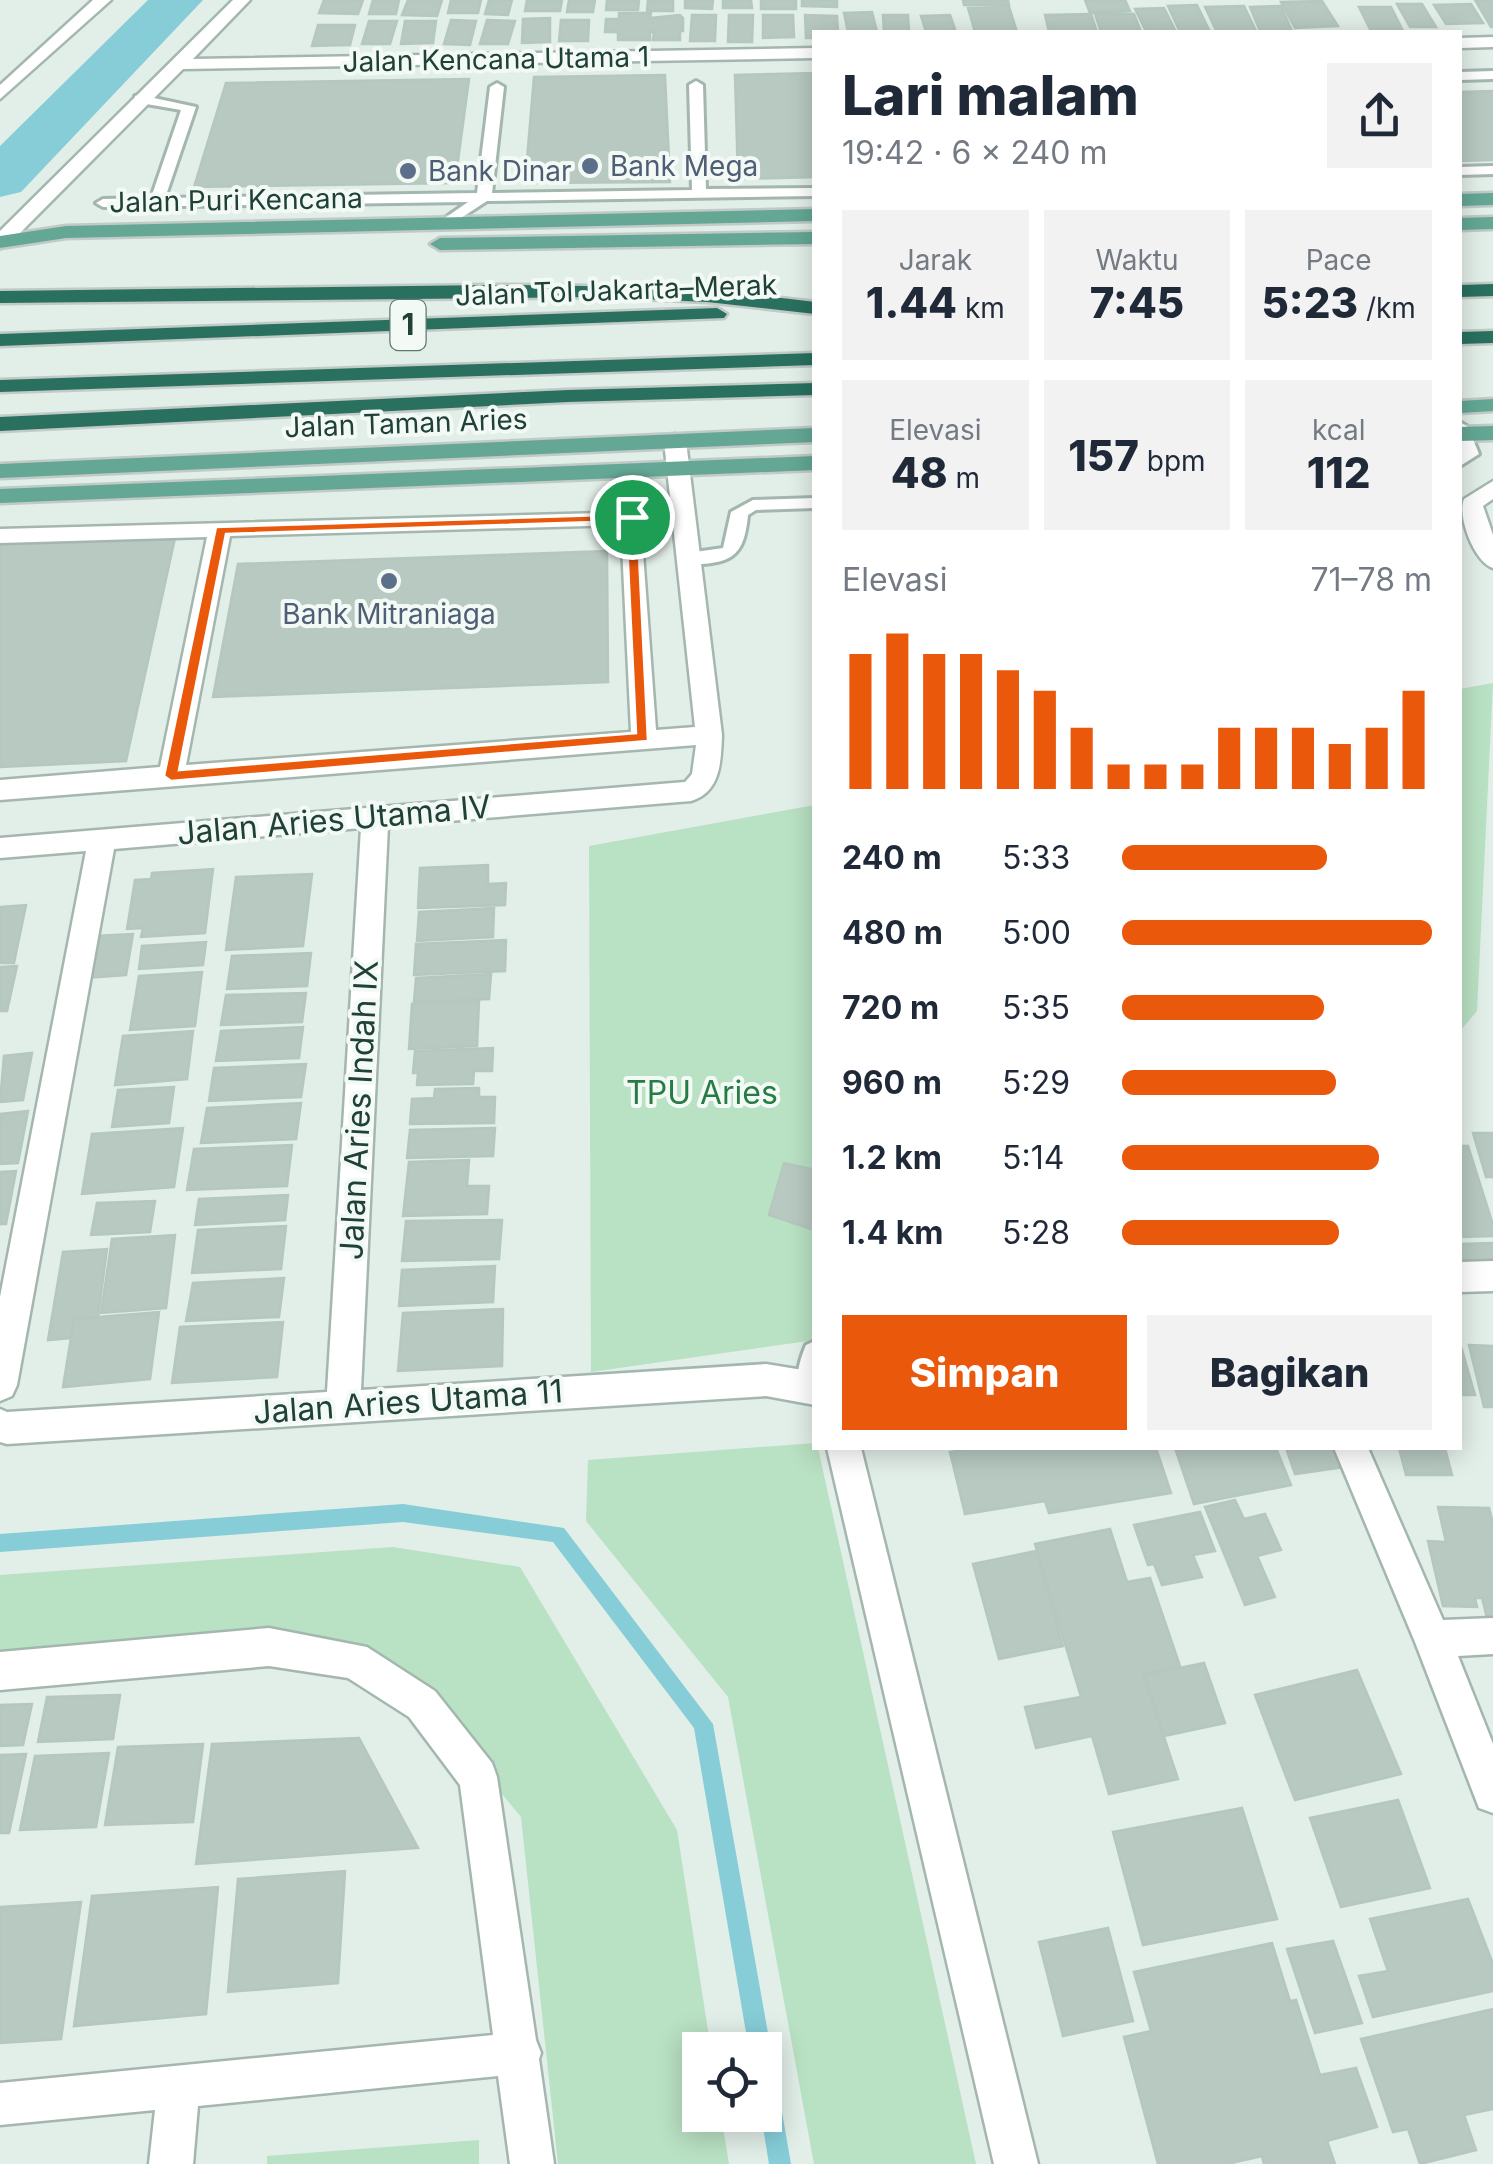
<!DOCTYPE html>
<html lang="id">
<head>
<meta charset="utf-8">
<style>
	:root { --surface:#fff; --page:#f2f2f3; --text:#1f2937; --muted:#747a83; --accent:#ea580c }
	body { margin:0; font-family:Inter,sans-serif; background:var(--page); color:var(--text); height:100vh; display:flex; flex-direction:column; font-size:38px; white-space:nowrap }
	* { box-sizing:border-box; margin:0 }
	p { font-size:32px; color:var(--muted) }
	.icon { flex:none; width:55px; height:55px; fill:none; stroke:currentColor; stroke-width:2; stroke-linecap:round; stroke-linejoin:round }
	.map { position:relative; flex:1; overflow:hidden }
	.panel { position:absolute; left:812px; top:30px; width:650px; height:1420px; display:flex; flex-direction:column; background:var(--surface); border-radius:0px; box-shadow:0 5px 25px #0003 }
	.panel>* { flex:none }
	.buttons { position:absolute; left:682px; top:2032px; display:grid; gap:20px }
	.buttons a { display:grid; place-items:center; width:100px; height:100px; border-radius:0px; background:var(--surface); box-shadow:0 5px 25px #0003; font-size:50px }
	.pin { position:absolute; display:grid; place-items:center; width:85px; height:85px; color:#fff; margin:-42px; border:5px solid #fff; border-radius:50%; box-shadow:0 2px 10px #0007 }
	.round { display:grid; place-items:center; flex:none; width:105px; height:105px; border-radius:0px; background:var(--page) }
	.headline { display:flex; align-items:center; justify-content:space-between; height:170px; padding:0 30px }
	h1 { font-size:55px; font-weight:800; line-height:75px }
	.stats { display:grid; grid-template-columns:repeat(3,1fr); gap:15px; height:170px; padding:10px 30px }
	.stats div { display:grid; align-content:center; border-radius:0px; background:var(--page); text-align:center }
	.stats b { font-size:42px; font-weight:800 }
	.stats small { font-size:28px; font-weight:400 }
	.stats p { font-size:28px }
	.chart { height:280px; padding:20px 30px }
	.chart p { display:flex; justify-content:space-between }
	.chart svg { width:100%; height:180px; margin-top:10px; stroke:var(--accent); stroke-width:6 }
	.button { display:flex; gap:20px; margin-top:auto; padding:20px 30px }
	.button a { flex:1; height:115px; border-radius:0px; background:var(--accent); color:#fff; font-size:40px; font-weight:800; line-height:115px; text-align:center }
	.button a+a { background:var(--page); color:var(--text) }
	ul { padding:0 30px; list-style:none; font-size:32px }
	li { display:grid; grid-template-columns:160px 120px 1fr; align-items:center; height:75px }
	li i { height:25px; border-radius:12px; background:var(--accent) }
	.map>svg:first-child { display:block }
	.green { fill:#b9e1c3 }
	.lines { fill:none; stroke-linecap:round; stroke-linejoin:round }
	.stream { fill:#86cdd8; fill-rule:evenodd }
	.river { fill:#86cdd8; fill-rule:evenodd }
	.building { fill:#b7c9c1; stroke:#b4c8bf; stroke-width:2.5 }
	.lane-casing { stroke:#a4b7af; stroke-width:6 }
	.street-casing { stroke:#a4b7af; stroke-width:5 }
	.primary-casing { stroke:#c1cac7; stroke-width:5 }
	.highway-casing { stroke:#c1cac7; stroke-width:5 }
	.lane { fill:#fff; fill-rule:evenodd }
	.street { fill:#fff; fill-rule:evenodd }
	.primary { fill:#63a794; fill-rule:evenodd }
	.highway { fill:#29705f; fill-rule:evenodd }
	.route { fill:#ea580c; stroke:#fff; stroke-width:2.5; fill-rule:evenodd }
	.service-dot { fill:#5c6f8a; stroke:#f3faf6; stroke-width:4 }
	.labels { text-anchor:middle; stroke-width:8; stroke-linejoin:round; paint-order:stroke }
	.far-street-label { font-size:28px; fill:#204137; stroke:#f3faf6 }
	.far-service-label { font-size:28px; fill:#4e5e75; stroke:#f3faf6; text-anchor:start }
	.shield { fill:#f3faf6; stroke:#5f7870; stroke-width:2.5 }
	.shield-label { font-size:30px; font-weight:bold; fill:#204137 }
	.street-label { font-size:32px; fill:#204137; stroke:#f3faf6 }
	.park-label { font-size:32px; fill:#277c45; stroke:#f3faf6 }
</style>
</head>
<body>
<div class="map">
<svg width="1493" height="2164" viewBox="0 0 1493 2164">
	<rect width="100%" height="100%" fill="#e2eee8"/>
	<g class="green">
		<polygon points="1493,683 1477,1011 1460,1031 1460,689"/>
		<polygon points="815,805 815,1340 591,1372 589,846"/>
		<polygon points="815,1443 818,1448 976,2164 814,2164 728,1697 586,1521 588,1460"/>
		<polygon points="393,1547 520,1567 677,1830 711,2050 700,2050 700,2115 721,2115 729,2164 558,2164 521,1817 407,1679 240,1633 0,1655 0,1575"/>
		<polygon points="479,2140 479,2164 267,2164 267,2156"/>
	</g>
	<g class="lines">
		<g class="stream">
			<polygon points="403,1504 564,1528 713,1724 771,2050 767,2057 765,2058 765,2050 749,2050 694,1728 553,1542 403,1522 0,1552 0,1534"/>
			<polygon points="765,2066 773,2069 776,2077 791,2164 769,2164 761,2115 765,2115"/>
		</g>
		<polygon class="river" points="148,0 203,0 21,192 0,197 0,146"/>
	</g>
	<g class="building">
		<polygon points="324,0 363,0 358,14 319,13"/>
		<polygon points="373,0 399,0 396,14 369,14"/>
		<polygon points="408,0 442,0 437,16 402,15"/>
		<polygon points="451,0 481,0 478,13 448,13"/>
		<polygon points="489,0 512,0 508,15 485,14"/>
		<polygon points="527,0 562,0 560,11 525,11"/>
		<polygon points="569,0 595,0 593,12 567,12"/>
		<polygon points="607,0 639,0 638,10 606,10"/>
		<polygon points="648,0 673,0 673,11 647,11"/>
		<polygon points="685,0 713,0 712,9 685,8"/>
		<polygon points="723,0 751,0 752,8 723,8"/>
		<rect x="761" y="0" width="35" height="9"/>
		<polygon points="802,0 837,0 837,7 802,6"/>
		<polygon points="963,0 1008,0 1009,5 964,5"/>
		<polygon points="1085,0 1125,0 1130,11 1090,13"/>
		<polygon points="1475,0 1493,0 1493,27 1491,27"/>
		<polygon points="1322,1 1338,26 1295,28 1281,2"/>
		<polygon points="1397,4 1422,4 1436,27 1410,27"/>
		<polygon points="1471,4 1483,23 1446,24 1434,5"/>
		<polygon points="1197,5 1210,32 1180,32 1168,6"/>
		<polygon points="1244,6 1256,31 1217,32 1205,7"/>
		<polygon points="1281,6 1292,31 1260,31 1250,7"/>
		<polygon points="1009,7 1017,32 975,32 968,8"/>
		<polygon points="1359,7 1391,7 1402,29 1370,29"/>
		<polygon points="1164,8 1175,30 1146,31 1135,9"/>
		<polygon points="872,12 877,32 848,32 844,13"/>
		<polygon points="619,13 651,13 650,18 680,15 683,18 683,31 680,31 680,40 653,40 654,32 650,32 650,40 618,40 618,32 605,32 606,19 619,19"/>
		<polygon points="1091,14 1097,32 1049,32 1045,15"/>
		<polygon points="1095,14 1134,14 1141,32 1101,32"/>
		<polygon points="692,15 716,15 715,41 690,41"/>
		<polygon points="729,15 753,15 752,42 728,42"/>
		<polygon points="763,15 793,15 794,37 763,38"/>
		<polygon points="805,15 837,16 838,32 815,32 815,38 806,38"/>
		<polygon points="883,15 908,15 909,32 884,32"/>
		<polygon points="950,15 956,32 926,32 921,16"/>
		<polygon points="550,18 550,42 522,43 523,19"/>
		<polygon points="451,20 476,21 470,45 444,44"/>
		<polygon points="487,20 515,21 508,44 480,44"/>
		<polygon points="561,20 589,20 588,41 559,41"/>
		<polygon points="369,21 397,21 390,44 362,44"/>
		<polygon points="405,21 436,21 433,43 401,44"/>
		<polygon points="318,25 355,25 350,45 312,46"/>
		<polygon points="815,73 815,177 738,179 735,75"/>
		<polygon points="665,75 670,182 525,183 534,77"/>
		<polygon points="469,79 455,183 194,187 226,83"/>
		<polygon points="1493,91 1493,160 1460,161 1460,92"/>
		<polygon points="175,538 126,761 0,767 0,545"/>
		<polygon points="607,551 608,682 213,697 238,564"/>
		<polygon points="488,865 488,884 506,883 505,905 418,908 420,868"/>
		<polygon points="213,869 205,933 141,937 143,928 127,929 135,880 151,879 152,873"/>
		<polygon points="312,874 303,946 226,950 236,877"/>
		<polygon points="26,905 14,963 0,963 0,907"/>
		<polygon points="494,908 493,937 417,941 419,912"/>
		<polygon points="133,934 126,975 87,978 95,936"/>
		<polygon points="506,940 505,971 414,975 416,944"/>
		<polygon points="206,942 203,965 139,969 142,946"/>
		<polygon points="311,953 307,986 227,989 232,956"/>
		<polygon points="17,966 7,1011 0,1011 0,967"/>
		<polygon points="202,972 195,1026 130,1030 139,976"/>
		<polygon points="491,974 489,999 414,1002 416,978"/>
		<polygon points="306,993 302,1022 221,1025 226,995"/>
		<polygon points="479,1001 477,1046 409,1049 412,1004"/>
		<polygon points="303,1027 299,1058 216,1061 221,1031"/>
		<polygon points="193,1031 187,1079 115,1085 123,1036"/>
		<polygon points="493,1048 492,1071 474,1071 473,1084 417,1085 418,1073 413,1073 415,1051"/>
		<polygon points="32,1053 23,1100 0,1102 4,1056"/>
		<polygon points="306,1064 301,1097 209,1101 214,1068"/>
		<polygon points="174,1087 169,1123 112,1127 118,1090"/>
		<polygon points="479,1088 479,1097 495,1097 494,1123 410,1124 412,1099 434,1098 435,1089"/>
		<polygon points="301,1103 296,1139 201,1143 207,1108"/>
		<polygon points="28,1111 18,1163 0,1164 1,1114"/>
		<polygon points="183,1128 174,1187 82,1194 92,1134"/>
		<polygon points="495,1128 493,1156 407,1158 410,1130"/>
		<polygon points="1473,1133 1493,1133 1493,1177 1486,1177"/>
		<polygon points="292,1145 287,1186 187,1190 194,1149"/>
		<polygon points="1460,1146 1468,1146 1493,1225 1493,1236 1460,1237"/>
		<polygon points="469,1160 467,1186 489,1186 487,1214 403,1216 409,1162"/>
		<polygon points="784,1163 815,1170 814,1230 769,1215"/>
		<polygon points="16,1171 6,1224 0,1224 0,1172"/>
		<polygon points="288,1195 285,1220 195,1225 199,1199"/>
		<polygon points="155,1201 150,1232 91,1235 97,1203"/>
		<polygon points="502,1220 499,1259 402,1261 406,1221"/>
		<polygon points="286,1226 281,1269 192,1273 198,1230"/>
		<polygon points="175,1235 166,1308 101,1313 112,1239"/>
		<polygon points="1493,1243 1493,1274 1460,1274 1460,1244"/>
		<polygon points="107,1249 98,1317 74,1319 71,1338 48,1340 63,1252"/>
		<polygon points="495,1266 493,1302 399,1306 402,1270"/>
		<polygon points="284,1278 279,1317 186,1321 193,1283"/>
		<polygon points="503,1309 502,1366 398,1371 403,1313"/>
		<polygon points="159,1312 150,1379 63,1387 74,1319"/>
		<polygon points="283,1322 277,1377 172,1383 180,1327"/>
		<polygon points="1460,1343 1475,1395 1460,1395"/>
		<polygon points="1469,1345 1493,1346 1493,1407 1484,1407"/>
		<polygon points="977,1448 1156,1448 1171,1493 1049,1513 1045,1501 965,1514 950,1452"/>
		<polygon points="1175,1448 1276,1448 1291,1485 1194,1504"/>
		<polygon points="1286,1448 1336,1448 1344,1467 1295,1474"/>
		<polygon points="1399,1448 1445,1448 1452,1475 1406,1475"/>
		<polygon points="1235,1500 1244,1519 1265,1514 1281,1550 1257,1556 1275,1597 1245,1605 1205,1507"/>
		<polygon points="1438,1507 1489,1508 1493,1523 1493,1618 1487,1618 1482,1598 1475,1598 1477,1607 1443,1606 1428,1541 1446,1542"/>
		<polygon points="1200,1512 1215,1551 1193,1555 1202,1577 1162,1585 1154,1564 1148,1565 1134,1525"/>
		<polygon points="1110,1529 1127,1582 1150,1578 1180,1666 1143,1674 1178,1779 1109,1794 1092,1736 1036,1748 1025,1707 1081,1697 1035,1544"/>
		<polygon points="1036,1551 1063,1646 999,1659 973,1564"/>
		<polygon points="1204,1663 1225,1723 1164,1736 1145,1675"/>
		<polygon points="1357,1670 1401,1774 1295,1800 1255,1695"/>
		<polygon points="120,1695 113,1739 38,1742 47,1697"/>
		<polygon points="32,1704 23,1745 0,1746 0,1705"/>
		<polygon points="359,1738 418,1848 196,1864 212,1744"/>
		<polygon points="203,1744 193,1822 105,1825 118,1747"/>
		<polygon points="109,1753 96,1827 20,1830 35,1756"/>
		<polygon points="26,1754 9,1833 0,1833 0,1755"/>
		<polygon points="1398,1800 1430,1888 1341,1907 1310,1818"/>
		<polygon points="1242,1808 1277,1919 1143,1945 1113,1832"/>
		<polygon points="345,1871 338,1983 228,1992 238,1879"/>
		<polygon points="218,1887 206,2014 74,2026 92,1896"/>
		<polygon points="1468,1899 1493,1964 1493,1991 1373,2017 1359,1976 1388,1971 1370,1919"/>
		<polygon points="81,1902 61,2039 0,2043 0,1907"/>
		<polygon points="1108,1928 1133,2021 1063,2036 1039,1942"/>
		<polygon points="1333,1941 1362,2023 1315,2033 1287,1949"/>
		<polygon points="1272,1943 1290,2001 1296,2000 1320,2075 1356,2068 1377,2127 1327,2141 1335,2164 1264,2164 1262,2156 1227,2164 1158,2164 1124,2037 1151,2031 1134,1972"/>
		<polygon points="1493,2009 1493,2109 1464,2115 1476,2150 1420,2164 1408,2129 1393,2132 1361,2039"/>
	</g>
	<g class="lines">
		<defs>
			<g id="lane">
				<polygon points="1493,71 1493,79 1460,80 1460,72"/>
				<polygon points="696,81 703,85 706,189 815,188 815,196 487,201 447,227 440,223 442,220 468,202 103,207 96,203 103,199 151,198 181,110 135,102 135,96 140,95 196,107 165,198 477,193 490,87 497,83 504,87 492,193 692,190 689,85"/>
				<polygon points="1493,166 1493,174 1460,175 1460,167"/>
				<polygon points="1460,422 1468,427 1479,454 1460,466"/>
				<path d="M815,498V508L756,510L748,515C744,559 730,563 688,565L679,559L688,553L723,548L731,512L753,500Z"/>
				<path d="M815,1341V1395L809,1397L800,1393C794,1379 800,1359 806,1345Z"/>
			</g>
			<g id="street">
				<polygon points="93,0 111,0 0,99 0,85"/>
				<polygon points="233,0 250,0 193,59 815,48 815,58 183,69 7,246 0,248 0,231"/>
				<polygon points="1493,37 1493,47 1460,48 1460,38"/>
				<path d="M675,434L686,441L722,735C721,761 721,792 691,801L388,826L361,1390L766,1364L815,1372V1405L766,1396L7,1444L0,1442V1409L7,1412L327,1392L361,828L114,849L17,1385L12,1396L0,1401V1297L86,851L0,858V838L685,782L692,774L696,745L0,800V780L160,767L207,537L0,543V529L640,512L656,730L695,727L664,441ZM621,525L631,732L186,765L230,536Z"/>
				<path d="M1493,481V499L1483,506L1493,535V568C1474,562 1457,516 1464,499Z"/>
				<polygon points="1493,1261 1493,1291 1460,1292 1460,1262"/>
				<polygon points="827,1448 861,1448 1038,2164 994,2164"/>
				<polygon points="1334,1448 1368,1448 1443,1620 1493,1618 1493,1654 1458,1656 1493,1744 1493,1813 1479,1808 1415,1642"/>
				<polygon points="269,1628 367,1647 435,1691 492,1763 497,1777 536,2040 541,2053 539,2059 554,2164 510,2164 498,2076 198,2106 193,2164 149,2164 155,2110 0,2125 0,2083 493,2035 460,1785 409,1717 348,1678 269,1666 0,1690 0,1652"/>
			</g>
			<g id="primary">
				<polygon points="1493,193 1493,205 1460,206 1460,194"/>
				<polygon points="815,209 815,221 66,238 0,248 0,236 66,226"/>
				<polygon points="1493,217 1493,229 1460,230 1460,218"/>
				<polygon points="815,232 815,244 440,250 430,244 440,238"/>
				<polygon points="1493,399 1493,411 1460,413 1460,401"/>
				<polygon points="1493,426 1493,440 1460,441 1460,427"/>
				<polygon points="815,428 815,442 0,478 0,464"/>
				<polygon points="815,456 815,470 0,503 0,489"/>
			</g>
			<g id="highway">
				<polygon points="1493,284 1493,296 1460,297 1460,285"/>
				<path d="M490,285C599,285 707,288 815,302V314L707,302L599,297L0,303V291Z"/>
				<polygon points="717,308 727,314 724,318 0,346 0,334"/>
				<polygon points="1493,331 1493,343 1460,344 1460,332"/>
				<polygon points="815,353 815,365 0,392 0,380"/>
				<polygon points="815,383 815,395 568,402 0,431 0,417 568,390"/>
			</g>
		</defs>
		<use href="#lane" class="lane-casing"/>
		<use href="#street" class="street-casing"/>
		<use href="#primary" class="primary-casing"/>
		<use href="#highway" class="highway-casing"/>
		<use href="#lane" class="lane"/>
		<use href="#street" class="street"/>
		<use href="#primary" class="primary"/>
		<use href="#highway" class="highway"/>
	</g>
	<path class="route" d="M637,514L648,741L171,781L164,776L216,527ZM626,521L636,733L179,770L226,534Z"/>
	<g class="service-dot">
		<circle cx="590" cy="166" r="10"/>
		<circle cx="408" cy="171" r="10"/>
		<circle cx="389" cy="581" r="10"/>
	</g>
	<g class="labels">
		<g class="far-street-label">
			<text transform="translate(496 59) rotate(-1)" y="10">Jalan Kencana Utama 1</text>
			<text transform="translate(236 200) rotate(-1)" y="10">Jalan Puri Kencana</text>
			<text transform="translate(616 290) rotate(-2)" y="10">Jalan Tol Jakarta–Merak</text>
			<text transform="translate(406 423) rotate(-2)" y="10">Jalan Taman Aries</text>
		</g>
		<g class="far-service-label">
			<text x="610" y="176">Bank Mega</text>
			<text x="428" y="181">Bank Dinar</text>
			<text x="389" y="624" text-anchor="middle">Bank Mitraniaga</text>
		</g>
		<rect class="shield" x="390.5" y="300" width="35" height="50" rx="8"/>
		<g class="shield-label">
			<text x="408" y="335">1</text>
		</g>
		<g class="street-label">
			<text transform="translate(334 820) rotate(-5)" y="11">Jalan Aries Utama IV</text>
			<text transform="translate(359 1110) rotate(-87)" y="11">Jalan Aries Indah IX</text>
			<text transform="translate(408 1402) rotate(-4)" y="11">Jalan Aries Utama 11</text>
		</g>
		<g class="park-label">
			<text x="702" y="1104">TPU Aries</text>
		</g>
	</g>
</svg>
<div class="buttons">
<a><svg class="icon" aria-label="locate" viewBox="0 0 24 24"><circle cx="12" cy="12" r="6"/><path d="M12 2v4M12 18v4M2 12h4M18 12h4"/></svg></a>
</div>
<div class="pin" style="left:632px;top:517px;background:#1e9e55"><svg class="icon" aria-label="arrive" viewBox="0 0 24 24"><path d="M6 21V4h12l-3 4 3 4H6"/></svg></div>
<section class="panel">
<div class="headline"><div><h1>Lari malam</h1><p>19:42 · 6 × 240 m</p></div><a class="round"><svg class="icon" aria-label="share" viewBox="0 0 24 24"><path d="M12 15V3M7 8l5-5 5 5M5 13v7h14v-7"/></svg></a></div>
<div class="stats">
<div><p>Jarak</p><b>1.44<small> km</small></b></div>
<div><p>Waktu</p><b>7:45</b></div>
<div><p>Pace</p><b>5:23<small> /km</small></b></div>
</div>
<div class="stats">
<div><p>Elevasi</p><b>48<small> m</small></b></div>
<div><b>157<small> bpm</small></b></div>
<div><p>kcal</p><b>112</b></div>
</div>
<div class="chart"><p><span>Elevasi</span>71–78 m</p>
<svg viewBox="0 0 160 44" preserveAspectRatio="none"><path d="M5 44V11M15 44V6M25 44V11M35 44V11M45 44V15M55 44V20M65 44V29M75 44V38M85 44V38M95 44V38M105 44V29M115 44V29M125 44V29M135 44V33M145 44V29M155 44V20"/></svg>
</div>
<ul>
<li><b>240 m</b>5:33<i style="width:66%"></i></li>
<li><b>480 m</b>5:00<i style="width:100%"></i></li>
<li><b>720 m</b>5:35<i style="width:65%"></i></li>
<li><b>960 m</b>5:29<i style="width:69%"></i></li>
<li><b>1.2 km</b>5:14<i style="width:83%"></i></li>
<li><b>1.4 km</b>5:28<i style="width:70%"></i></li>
</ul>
<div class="button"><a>Simpan</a><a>Bagikan</a></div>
</section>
</div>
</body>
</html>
